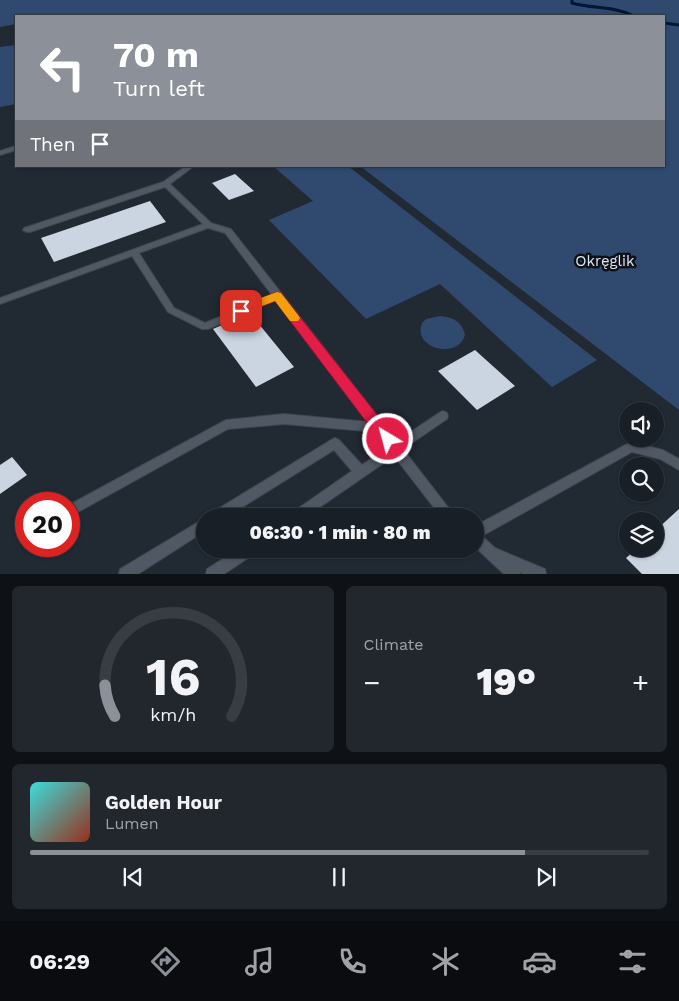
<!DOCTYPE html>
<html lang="en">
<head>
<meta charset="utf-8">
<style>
  body { margin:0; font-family:"Work Sans",sans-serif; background:#22272e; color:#f1f3f6; height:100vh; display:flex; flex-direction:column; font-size:19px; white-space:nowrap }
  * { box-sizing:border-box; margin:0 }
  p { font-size:16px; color:#9fa2a7 }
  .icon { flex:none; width:28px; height:28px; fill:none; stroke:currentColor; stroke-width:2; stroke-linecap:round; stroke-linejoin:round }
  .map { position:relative; height:574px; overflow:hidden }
  .panel { display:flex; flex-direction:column; gap:12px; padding:12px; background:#0e1115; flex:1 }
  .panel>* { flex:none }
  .guide { position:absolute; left:15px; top:15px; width:650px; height:152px; border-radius:0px; box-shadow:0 1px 4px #0004,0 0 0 1px #373d43; background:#8c9099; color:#fff; overflow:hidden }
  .fabs { position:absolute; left:619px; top:402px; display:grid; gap:10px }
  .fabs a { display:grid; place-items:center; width:45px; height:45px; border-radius:50%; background:#191f26; box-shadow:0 1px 4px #0004,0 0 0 1px #373d43; font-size:25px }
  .speed { position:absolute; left:15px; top:492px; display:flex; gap:10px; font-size:25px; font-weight:700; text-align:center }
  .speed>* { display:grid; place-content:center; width:65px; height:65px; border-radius:50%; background:#191f26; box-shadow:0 1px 4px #0004,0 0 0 1px #373d43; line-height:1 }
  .speed .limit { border:8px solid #d22; background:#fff; color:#111 }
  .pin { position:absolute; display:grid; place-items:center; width:42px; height:42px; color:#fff; margin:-21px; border-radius:10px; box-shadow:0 2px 8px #0006 }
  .me { position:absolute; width:55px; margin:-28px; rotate:323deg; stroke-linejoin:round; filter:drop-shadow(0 0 4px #0008) }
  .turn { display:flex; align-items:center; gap:18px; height:105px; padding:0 15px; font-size:22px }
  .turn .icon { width:65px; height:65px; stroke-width:2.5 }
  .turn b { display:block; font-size:35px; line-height:42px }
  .then { display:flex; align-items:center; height:48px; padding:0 15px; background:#0003; gap:10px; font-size:19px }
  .big { font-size:38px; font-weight:800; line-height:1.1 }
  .panel .widget { flex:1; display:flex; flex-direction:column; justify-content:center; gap:8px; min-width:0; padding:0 18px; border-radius:8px; background:#22272e }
  .panel .dial { align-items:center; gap:0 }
  .dial svg { height:130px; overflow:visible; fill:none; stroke:#373d43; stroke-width:7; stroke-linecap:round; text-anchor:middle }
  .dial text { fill:#f1f3f6; stroke:none }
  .song { display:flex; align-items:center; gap:15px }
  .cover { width:60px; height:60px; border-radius:8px; background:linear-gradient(135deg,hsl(180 70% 55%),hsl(10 70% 35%)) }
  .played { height:5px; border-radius:2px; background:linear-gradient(90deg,#8c9099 80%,#373d43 80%) }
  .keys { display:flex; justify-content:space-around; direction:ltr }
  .heat { display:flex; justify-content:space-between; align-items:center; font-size:28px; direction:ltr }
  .panel .tiles { flex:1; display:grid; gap:12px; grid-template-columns:1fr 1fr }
  .widget:last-child { grid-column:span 2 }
  .trip { position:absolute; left:196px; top:508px; width:288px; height:50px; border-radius:25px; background:#191f26; box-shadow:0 1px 4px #0004,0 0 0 1px #373d43; font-weight:800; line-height:50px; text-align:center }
  .dock { display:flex; height:80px; justify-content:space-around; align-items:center; background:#0a0c0f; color:#9fa2a7 }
  .dock .icon { width:35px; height:35px }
  .dock .active { color:#8c9099 }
  .dock b { font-size:22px; color:#f1f3f6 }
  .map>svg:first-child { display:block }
  .green { fill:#2f4a6e }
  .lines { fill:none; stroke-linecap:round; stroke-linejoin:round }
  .stream { stroke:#011735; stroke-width:3 }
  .building { fill:#cbd5e2 }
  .lane-casing { stroke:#3f454d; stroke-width:2 }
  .lane { fill:#505864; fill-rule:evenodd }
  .route { fill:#e11d48; stroke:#92132f }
  .slow { fill:#f59e0b }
  .labels { text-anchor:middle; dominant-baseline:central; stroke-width:5; stroke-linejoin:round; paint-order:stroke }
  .park-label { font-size:15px; fill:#dae5f3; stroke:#0e1116 }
</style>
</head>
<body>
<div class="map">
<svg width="679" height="574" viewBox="0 0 679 574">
  <rect width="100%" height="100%" fill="#212933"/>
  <g class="green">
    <polygon points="0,0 679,0 679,410 360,166 664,166 664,16 16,16 16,24 0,27"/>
    <polygon points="16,45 16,104 0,107 0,47"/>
    <polygon points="273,166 348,166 597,360 552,387 440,284 366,319 269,220 313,201"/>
    <path d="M440,316C452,317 462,321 465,335C458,360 412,349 422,323L426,319Z"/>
  </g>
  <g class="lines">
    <g class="stream">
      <path d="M572,0V3C593,9 615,6 634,16"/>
      <polyline points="664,23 679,25"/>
    </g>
  </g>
  <g class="building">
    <polygon points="235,174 254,191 229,200 212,183"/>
    <polygon points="150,201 166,222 54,262 41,238"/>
    <polygon points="250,313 294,367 256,387 213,329"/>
    <polygon points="475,350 515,386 477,410 438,371"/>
    <polygon points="12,457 27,475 0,494 0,465"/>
    <polygon points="679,509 679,574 642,574 626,558 636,549 655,549 655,531"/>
  </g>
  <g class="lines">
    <defs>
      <g id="lane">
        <polygon points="16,146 16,150 0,155 0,151"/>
        <path d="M186,166H194L170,184L211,223L231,229L397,441L439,413L443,411L447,413L448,416L447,419L403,449L447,506L454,512L456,516H441L439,514L394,456L307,516H291L293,512L352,471L334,450L228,516H211L213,512L331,440L335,438L339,440L362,465L388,447L377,432L284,424L228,429L69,517V505L226,420L284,414L369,422L276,300L208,329H202L168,312L132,256L0,304V298L203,224L165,187L30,232H27L23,230L24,228L163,182ZM208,228L225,233L272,295L205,323L174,308L139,253Z"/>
        <polygon points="631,442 663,450 679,459 679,470 660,459 632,452 482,536 495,548 545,569 546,574 523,574 520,572 520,574 504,574 475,547 475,526"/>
        <polygon points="205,518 205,531 138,574 119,574 120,569"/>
        <polygon points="238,549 255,549 254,554 224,574 206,574 207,569"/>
      </g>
    </defs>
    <use href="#lane" class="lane-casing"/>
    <use href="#lane" class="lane"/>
  </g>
  <polygon class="route" points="277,292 281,293 393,435 395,439 393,444 388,445 383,444 275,301 241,315 235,311 237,308"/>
  <polygon class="slow" points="277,292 281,293 298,315 300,318 298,321 290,321 275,301 262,306 258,305 256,302 258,299"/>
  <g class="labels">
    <g class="park-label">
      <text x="605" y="261">Okręglik</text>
    </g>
  </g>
</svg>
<div class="fabs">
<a><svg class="icon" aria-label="sound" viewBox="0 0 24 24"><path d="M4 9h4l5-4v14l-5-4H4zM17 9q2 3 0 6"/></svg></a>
<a><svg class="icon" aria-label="search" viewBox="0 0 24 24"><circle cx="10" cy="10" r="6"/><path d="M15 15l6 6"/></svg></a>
<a><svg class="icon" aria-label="layers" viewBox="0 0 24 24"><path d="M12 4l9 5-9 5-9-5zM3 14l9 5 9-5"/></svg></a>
</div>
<div class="speed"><div class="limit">20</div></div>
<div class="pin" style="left:241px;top:311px;background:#d93025"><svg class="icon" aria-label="arrive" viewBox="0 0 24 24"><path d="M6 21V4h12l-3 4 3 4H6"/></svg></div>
<svg class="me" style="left:388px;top:439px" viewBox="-20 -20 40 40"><circle r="17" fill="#e11d48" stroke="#fff" stroke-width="3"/><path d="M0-11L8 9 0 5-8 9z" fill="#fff"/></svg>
<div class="trip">06:30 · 1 min · 80 m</div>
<div class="guide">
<div class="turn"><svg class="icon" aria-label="left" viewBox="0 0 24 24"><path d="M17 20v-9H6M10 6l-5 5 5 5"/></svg><div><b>70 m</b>Turn left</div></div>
<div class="then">Then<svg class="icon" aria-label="arrive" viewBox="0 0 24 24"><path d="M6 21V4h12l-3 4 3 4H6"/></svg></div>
</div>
</div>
<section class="panel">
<div class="tiles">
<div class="widget dial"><svg viewBox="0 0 100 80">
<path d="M14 69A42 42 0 1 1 86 69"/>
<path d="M14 69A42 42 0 0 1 8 50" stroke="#8c9099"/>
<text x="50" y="56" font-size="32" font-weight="700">16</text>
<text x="50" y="72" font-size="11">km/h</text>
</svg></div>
<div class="widget"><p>Climate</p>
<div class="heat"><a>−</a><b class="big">19°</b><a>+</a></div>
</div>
<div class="widget">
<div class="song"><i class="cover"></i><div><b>Golden Hour</b><p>Lumen</p></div></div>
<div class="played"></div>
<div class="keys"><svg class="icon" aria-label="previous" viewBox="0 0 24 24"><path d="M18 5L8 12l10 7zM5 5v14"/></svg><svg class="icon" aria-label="pause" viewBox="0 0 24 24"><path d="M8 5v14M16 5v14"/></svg><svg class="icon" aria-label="next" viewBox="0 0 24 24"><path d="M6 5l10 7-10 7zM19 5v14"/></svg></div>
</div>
</div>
</section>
<nav class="dock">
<b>06:29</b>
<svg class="icon active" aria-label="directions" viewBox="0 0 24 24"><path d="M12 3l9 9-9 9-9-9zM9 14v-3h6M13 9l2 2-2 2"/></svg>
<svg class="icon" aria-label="music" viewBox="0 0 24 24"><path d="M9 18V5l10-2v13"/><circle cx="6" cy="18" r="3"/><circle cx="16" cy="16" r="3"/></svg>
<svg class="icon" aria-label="phone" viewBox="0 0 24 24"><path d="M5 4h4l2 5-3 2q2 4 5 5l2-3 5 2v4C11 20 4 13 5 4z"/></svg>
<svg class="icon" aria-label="climate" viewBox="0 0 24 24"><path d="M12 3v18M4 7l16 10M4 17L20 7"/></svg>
<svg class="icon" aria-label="car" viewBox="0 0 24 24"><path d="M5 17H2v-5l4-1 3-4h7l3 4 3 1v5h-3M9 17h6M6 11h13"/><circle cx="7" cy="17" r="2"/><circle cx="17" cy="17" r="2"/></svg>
<svg class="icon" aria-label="filters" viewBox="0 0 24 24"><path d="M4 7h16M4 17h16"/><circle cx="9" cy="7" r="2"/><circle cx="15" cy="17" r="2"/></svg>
</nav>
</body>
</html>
